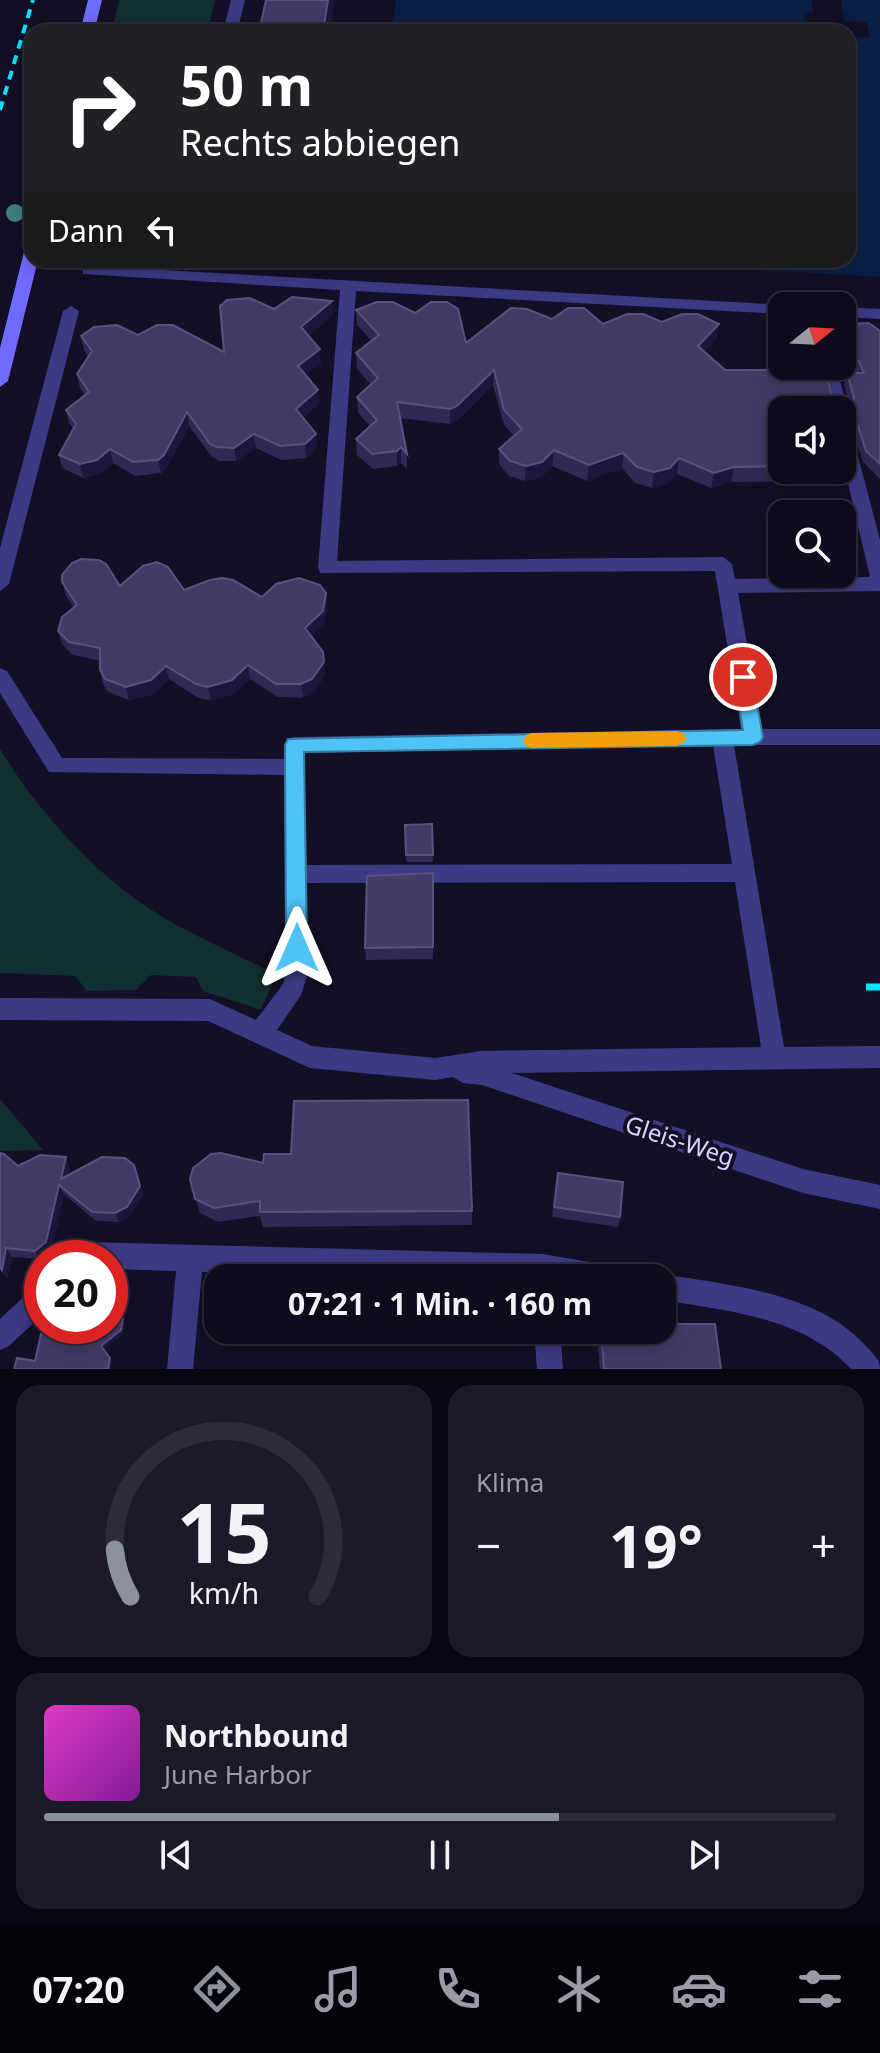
<!DOCTYPE html>
<html lang="de">
<head>
<meta charset="utf-8">
<style>
  body { margin:0; font-family:"Noto Sans",sans-serif; background:#1c1929; color:#f1f3f6; height:100vh; display:flex; flex-direction:column; font-size:30px; white-space:nowrap }
  * { box-sizing:border-box; margin:0 }
  p { font-size:26px; color:#9b9ba3 }
  .icon { flex:none; width:44px; height:44px; fill:none; stroke:currentColor; stroke-width:2; stroke-linecap:round; stroke-linejoin:round }
  .map { position:relative; height:1369px; overflow:hidden }
  .sheet { display:flex; flex-direction:column; gap:16px; padding:16px; background:#08060f; flex:1 }
  .sheet>* { flex:none }
  .banner { position:absolute; left:24px; top:24px; width:832px; height:244px; border-radius:24px; box-shadow:0 4px 20px #0003,0 0 0 2px #2e2b3b; background:#202124; color:#fff; overflow:hidden }
  .needle { width:52px; rotate:72deg }
  .fabs { position:absolute; left:768px; top:292px; display:grid; gap:16px }
  .fabs a { display:grid; place-items:center; width:88px; height:88px; border-radius:16px; background:#0e0b1c; box-shadow:0 4px 20px #0003,0 0 0 2px #2e2b3b; font-size:40px }
  .speed { position:absolute; left:24px; top:1240px; display:flex; gap:16px; font-size:40px; font-weight:700; text-align:center }
  .speed>* { display:grid; place-content:center; width:104px; height:104px; border-radius:50%; background:#0e0b1c; box-shadow:0 4px 20px #0003,0 0 0 2px #2e2b3b; line-height:1 }
  .speed .limit { border:12px solid #d22; background:#fff; color:#111 }
  .pin { position:absolute; display:grid; place-items:center; width:68px; height:68px; color:#fff; margin:-34px; border:4px solid #fff; border-radius:50%; box-shadow:0 2px 8px #0007 }
  .me { position:absolute; width:88px; margin:-44px; rotate:0deg; stroke-linejoin:round; filter:drop-shadow(0 0 6px #0008) }
  .turn { display:flex; align-items:center; gap:28px; height:168px; padding:0 24px; font-size:36px }
  .turn .icon { width:104px; height:104px; stroke-width:2.5 }
  .turn b { display:block; font-size:56px; line-height:68px }
  .then { display:flex; align-items:center; height:76px; padding:0 24px; background:#0003; gap:16px; font-size:30px }
  .big { font-size:60px; font-weight:700; line-height:1.1 }
  .sheet .tile { flex:1; display:flex; flex-direction:column; justify-content:center; gap:12px; min-width:0; padding:0 28px; border-radius:24px; background:#1c1929 }
  .sheet .dial { align-items:center; gap:0 }
  .dial svg { height:208px; overflow:visible; fill:none; stroke:#2e2b3b; stroke-width:7; stroke-linecap:round; text-anchor:middle }
  .dial text { fill:#f1f3f6; stroke:none }
  .song { display:flex; align-items:center; gap:24px }
  .cover { width:96px; height:96px; border-radius:12px; background:linear-gradient(135deg,hsl(310 70% 55%),hsl(290 70% 35%)) }
  .played { height:8px; border-radius:4px; background:linear-gradient(90deg,#8c9099 65%,#2e2b3b 65%) }
  .keys { display:flex; justify-content:space-around; direction:ltr }
  .heat { display:flex; justify-content:space-between; align-items:center; font-size:44px; direction:ltr }
  .sheet .tiles { flex:1; display:grid; gap:16px; grid-template-columns:1fr 1fr }
  .tile:last-child { grid-column:span 2 }
  .trip { position:absolute; left:204px; top:1264px; width:472px; height:80px; border-radius:24px; background:#0e0b1c; box-shadow:0 4px 20px #0003,0 0 0 2px #2e2b3b; font-weight:700; line-height:80px; text-align:center }
  .dock { display:flex; height:128px; justify-content:space-around; align-items:center; background:#06040b; color:#9b9ba3 }
  .dock .icon { width:56px; height:56px }
  .dock .current { color:#8c9099 }
  .dock b { font-size:36px; color:#f1f3f6 }
  .map>svg:first-child { display:block }
  .green { fill:#12302f }
  .water { fill:#0a1f44 }
  .pier { fill:#130f26 }
  .lines { fill:none; stroke-linecap:round; stroke-linejoin:round }
  .lane { fill:#3d3a85; fill-rule:evenodd }
  .secondary { fill:#6f6bff; fill-rule:evenodd }
  .rail-far1 { stroke:#00e5ff; stroke-width:4; stroke-dasharray:9 7; stroke-linecap:butt }
  .rail { stroke:#00e5ff; stroke-width:7; stroke-dasharray:14 12; stroke-linecap:butt }
  .tree { fill:#3d827b }
  .wall { fill:#312854 }
  .shaded-wall { fill:#1d163a }
  .building { fill:#433a66; stroke:#5a527e; stroke-width:2 }
  .route { fill:#4fc3f7; stroke:#337fa1; stroke-width:2 }
  .slow { fill:#f59e0b }
  .labels { text-anchor:middle; dominant-baseline:central; stroke-width:8; stroke-linejoin:round; paint-order:stroke }
  .near-street-label { font-size:24px; fill:#d9d4ff; stroke:#130f26 }
</style>
</head>
<body>
<div class="map">
<svg width="880" height="1369" viewBox="0 0 880 1369">
  <rect width="100%" height="100%" fill="#130f26"/>
  <g class="green">
    <polygon points="119,0 215,0 207,32 112,32"/>
    <path d="M0,749C39,813 96,876 161,916C198,938 238,955 276,974L261,1010L203,991L196,977L151,975L136,990L87,991L75,976L0,973Z"/>
    <polygon points="0,1099 43,1150 0,1151"/>
  </g>
  <polygon class="water" points="396,0 880,0 880,277 592,260 848,260 848,32 392,32"/>
  <polygon class="pier" points="812,0 841,0 844,21 867,22 870,37 848,36 848,32 806,32 804,13 813,13"/>
  <g class="lines">
    <g class="lane">
      <polygon points="231,0 245,0 237,32 223,32"/>
      <path d="M89,266L788,305L782,306V314L356,291L337,561L723,557L732,564L735,579L870,577L842,458V416L848,418L880,540V591L738,593L762,729H880V745H734L784,1047L880,1046V1068L512,1073L803,1169L880,1185V1209L803,1193L482,1085L463,1083L453,1077L435,1080L310,1068L208,1021L0,1020V998L210,999L256,1020L283,984L286,973L284,775L49,772L0,693V668L7,671L62,758L284,759L287,739L294,737L741,729L715,571L320,573L318,568L340,290L83,274V268ZM713,745L732,864L306,865L304,753ZM735,882L761,1047L481,1051L435,1058L312,1046L277,1030L301,995L308,973L307,883Z"/>
      <polygon points="71,306 79,311 9,584 0,591 0,548 63,311"/>
      <polygon points="842,307 880,309 880,319 842,317"/>
      <polygon points="820,366 836,366 848,410 845,414 842,415 842,410 830,410"/>
      <polygon points="87,1242 543,1254 606,1265 615,1269 619,1278 202,1272 193,1369 167,1369 176,1271 110,1269 110,1258 70,1258 74,1249"/>
      <path d="M662,1274C728,1285 816,1292 864,1344C871,1352 880,1358 880,1369H851C803,1317 728,1311 662,1300V1278H653Z"/>
      <polygon points="42,1284 42,1315 9,1346 0,1350 0,1319 33,1288"/>
      <polygon points="534,1330 560,1330 563,1369 537,1369"/>
    </g>
    <g class="secondary">
      <polygon points="88,0 102,0 94,32 80,32"/>
      <polygon points="32,247 32,260 38,260 8,381 0,387 0,348 24,252"/>
    </g>
    <polyline class="rail-far1" points="0,110 33,0"/>
    <polyline class="rail" points="866,987 880,987"/>
  </g>
  <circle class="tree" cx="15" cy="213" r="9"/>
  <g class="wall">
    <polygon points="377,302 393,302 415,313 431,302 447,302 458,309 466,343 511,308 527,309 552,319 568,308 584,308 603,324 627,314 643,314 662,322 682,314 698,314 719,324 716,339 704,352 725,370 825,370 832,397 843,398 842,428 842,410 782,410 782,470 835,470 833,481 731,482 711,488 677,474 667,484 652,488 635,483 622,468 587,481 552,466 541,477 525,481 509,476 499,464 499,449 514,436 504,425 493,385 457,421 450,424 400,418 407,454 407,469 401,463 397,466 373,469 357,455 356,439 370,426 358,413 357,397 371,385 357,369 356,353 372,341 357,325 356,310"/>
    <polygon points="274,309 333,315 308,336 321,363 305,375 318,390 319,404 303,417 317,447 306,458 281,460 256,448 236,461 219,461 212,457 189,426 166,469 161,473 135,476 113,463 101,473 84,478 62,468 59,455 73,429 69,423 66,410 85,395 80,388 77,374 88,356 84,350 81,336 138,335 224,352"/>
    <polygon points="842,324 880,331 880,479 863,462 848,415 850,407 844,385 847,373 856,373 842,343"/>
    <polygon points="62,582 262,597 326,593 327,606 324,624 311,636 325,675 314,692 303,698 278,697 250,679 234,694 210,700 198,698 169,679 154,694 129,700 108,692 103,684 100,670 100,661 73,655 62,644 58,631 73,607 66,596"/>
    <polygon points="432,824 433,862 406,862 405,825"/>
    <polygon points="433,873 433,959 366,960 365,948"/>
    <polygon points="18,1166 70,1166 68,1175 138,1174 143,1195 130,1216 119,1222 96,1221 64,1194 51,1251 40,1259 12,1257 7,1279 0,1268"/>
    <polygon points="558,1173 620,1217 618,1227 552,1217"/>
    <polygon points="190,1179 472,1211 472,1225 263,1227 260,1216 218,1222 200,1213"/>
    <polygon points="599,1330 662,1330 721,1369 600,1369 597,1338"/>
  </g>
  <g class="shaded-wall">
    <polygon points="328,0 335,0 330,32 323,32"/>
    <polygon points="332,301 333,315 302,341 301,327"/>
    <polygon points="719,324 716,339 696,362 698,346"/>
    <polygon points="320,349 321,363 299,380 298,366"/>
    <polygon points="494,370 493,385 457,421 450,424 450,409"/>
    <polygon points="318,390 319,404 297,422 296,409"/>
    <polygon points="187,412 189,426 166,469 161,473 158,460"/>
    <polygon points="254,434 256,448 236,461 234,448"/>
    <polygon points="316,434 317,447 306,458 305,444"/>
    <polygon points="401,447 401,463 397,466 397,451"/>
    <polygon points="110,449 113,463 101,473 84,478 80,464"/>
    <polygon points="554,450 552,466 541,477 525,481 526,466"/>
    <polygon points="623,453 622,468 587,481 589,465"/>
    <polygon points="679,458 677,474 667,484 652,488 654,472"/>
    <polygon points="734,467 731,482 711,488 714,473"/>
    <polygon points="326,593 327,606 324,624 306,641 305,628"/>
    <polygon points="324,662 325,675 314,692 303,698 301,684"/>
    <polygon points="248,665 250,679 234,694 210,700 208,687"/>
    <polygon points="166,666 169,679 154,694 129,700 126,687"/>
    <polygon points="66,1157 70,1166 65,1188 61,1179"/>
    <polygon points="134,1165 143,1195 130,1216 119,1222 115,1213"/>
    <polygon points="59,1185 64,1194 51,1251 40,1259 35,1251"/>
    <polygon points="6,1248 12,1257 7,1279 2,1270"/>
    <polygon points="124,1267 126,1272 118,1315 115,1311"/>
    <polygon points="123,1319 125,1324 123,1334 103,1351 101,1346"/>
    <polygon points="110,1358 112,1362 111,1369 108,1369"/>
  </g>
  <g class="building">
    <polygon points="266,0 328,0 323,32 259,32"/>
    <polygon points="292,297 332,301 301,327 320,349 298,366 318,390 296,409 316,434 305,444 280,446 254,434 234,448 217,447 210,444 187,412 164,455 158,460 133,462 110,449 97,460 80,464 59,455 76,424 66,410 89,392 77,374 92,351 81,336 94,327 117,325 138,335 157,325 173,325 224,352 220,306 227,300 250,298 274,309"/>
    <polygon points="377,302 393,302 415,313 431,302 447,302 458,309 466,343 511,308 527,309 552,319 568,308 584,308 603,324 627,314 643,314 662,322 682,314 698,314 719,324 698,346 725,370 825,370 832,397 843,398 843,424 842,410 828,410 821,403 823,410 782,410 782,466 734,467 714,473 679,458 670,468 654,472 637,467 623,453 589,465 554,450 542,462 526,466 510,461 499,449 522,429 504,410 494,370 457,406 450,409 397,402 407,454 401,447 397,451 372,454 356,439 377,420 357,397 378,378 356,353 379,335 356,310"/>
    <polygon points="869,323 880,331 880,464 866,451 851,404 854,398 847,373 864,373 842,326 842,324"/>
    <polygon points="81,559 99,560 106,564 120,586 143,566 157,562 168,567 184,590 210,580 222,578 233,580 262,597 276,584 299,578 320,585 326,593 323,611 305,628 323,652 324,662 312,679 301,684 276,684 248,665 232,680 208,687 196,684 166,666 151,680 126,687 105,679 100,670 100,648 69,642 58,631 62,617 77,605 62,582 62,575 72,563"/>
    <polygon points="432,824 433,855 406,855 405,825"/>
    <polygon points="433,873 433,947 365,948 367,876"/>
    <polygon points="468,1100 472,1211 260,1212 260,1201 214,1208 195,1199 190,1179 193,1168 211,1154 221,1153 263,1163 264,1154 291,1154 294,1101"/>
    <polygon points="0,1153 4,1154 18,1166 40,1155 66,1157 61,1179 102,1157 125,1158 134,1165 140,1186 127,1207 115,1213 92,1212 59,1185 46,1242 35,1251 6,1248 2,1270 0,1267"/>
    <polygon points="558,1173 623,1182 620,1217 554,1207"/>
    <polygon points="124,1267 115,1311 123,1319 121,1330 101,1346 110,1358 108,1369 14,1369 17,1358 35,1361 41,1334 48,1328 63,1329 64,1326 110,1326 110,1278"/>
    <polygon points="662,1324 715,1324 721,1369 604,1369 601,1330 662,1330"/>
  </g>
  <polygon class="route" points="743,670 752,677 763,737 760,742 753,745 304,752 307,948 304,954 297,957 289,954 286,948 285,745 288,739 743,730 734,677"/>
  <polygon class="slow" points="677,731 684,733 686,738 684,743 677,746 532,748 526,746 523,741 526,735 532,733"/>
  <g class="labels">
    <g class="near-street-label">
      <text transform="translate(680 1140) rotate(18)">Gleis-Weg</text>
    </g>
  </g>
</svg>
<div class="fabs">
<a><svg class="needle" viewBox="-14 -14 28 28"><path d="M0-13l5 13h-10z" fill="#e53935"/><path d="M0 13l5-13h-10z" fill="#9b9ba3"/></svg></a>
<a><svg class="icon" aria-label="sound" viewBox="0 0 24 24"><path d="M4 9h4l5-4v14l-5-4H4zM17 9q2 3 0 6"/></svg></a>
<a><svg class="icon" aria-label="search" viewBox="0 0 24 24"><circle cx="10" cy="10" r="6"/><path d="M15 15l6 6"/></svg></a>
</div>
<div class="speed"><div class="limit">20</div></div>
<div class="pin" style="left:743px;top:677px;background:#d93025"><svg class="icon" aria-label="arrive" viewBox="0 0 24 24"><path d="M6 21V4h12l-3 4 3 4H6"/></svg></div>
<svg class="me" style="left:297px;top:948px" viewBox="-20 -20 40 40"><path d="M0-17L14 15 0 8-14 15z" fill="#4fc3f7" stroke="#fff" stroke-width="4"/></svg>
<div class="trip">07:21 · 1 Min. · 160 m</div>
<div class="banner">
<div class="turn"><svg class="icon" aria-label="right" viewBox="0 0 24 24"><path d="M7 20v-9h11M14 6l5 5-5 5"/></svg><div><b>50 m</b>Rechts abbiegen</div></div>
<div class="then">Dann<svg class="icon" aria-label="left" viewBox="0 0 24 24"><path d="M17 20v-9H6M10 6l-5 5 5 5"/></svg></div>
</div>
</div>
<section class="sheet">
<div class="tiles">
<div class="tile dial"><svg viewBox="0 0 100 80">
<path d="M14 69A42 42 0 1 1 86 69"/>
<path d="M14 69A42 42 0 0 1 8 51" stroke="#8c9099"/>
<text x="50" y="56" font-size="32" font-weight="700">15</text>
<text x="50" y="72" font-size="11">km/h</text>
</svg></div>
<div class="tile"><p>Klima</p>
<div class="heat"><a>−</a><b class="big">19°</b><a>+</a></div>
</div>
<div class="tile">
<div class="song"><i class="cover"></i><div><b>Northbound</b><p>June Harbor</p></div></div>
<div class="played"></div>
<div class="keys"><svg class="icon" aria-label="previous" viewBox="0 0 24 24"><path d="M18 5L8 12l10 7zM5 5v14"/></svg><svg class="icon" aria-label="pause" viewBox="0 0 24 24"><path d="M8 5v14M16 5v14"/></svg><svg class="icon" aria-label="next" viewBox="0 0 24 24"><path d="M6 5l10 7-10 7zM19 5v14"/></svg></div>
</div>
</div>
</section>
<nav class="dock">
<b>07:20</b>
<svg class="icon current" aria-label="directions" viewBox="0 0 24 24"><path d="M12 3l9 9-9 9-9-9zM9 14v-3h6M13 9l2 2-2 2"/></svg>
<svg class="icon" aria-label="music" viewBox="0 0 24 24"><path d="M9 18V5l10-2v13"/><circle cx="6" cy="18" r="3"/><circle cx="16" cy="16" r="3"/></svg>
<svg class="icon" aria-label="phone" viewBox="0 0 24 24"><path d="M5 4h4l2 5-3 2q2 4 5 5l2-3 5 2v4C11 20 4 13 5 4z"/></svg>
<svg class="icon" aria-label="climate" viewBox="0 0 24 24"><path d="M12 3v18M4 7l16 10M4 17L20 7"/></svg>
<svg class="icon" aria-label="car" viewBox="0 0 24 24"><path d="M5 17H2v-5l4-1 3-4h7l3 4 3 1v5h-3M9 17h6M6 11h13"/><circle cx="7" cy="17" r="2"/><circle cx="17" cy="17" r="2"/></svg>
<svg class="icon" aria-label="filters" viewBox="0 0 24 24"><path d="M4 7h16M4 17h16"/><circle cx="9" cy="7" r="2"/><circle cx="15" cy="17" r="2"/></svg>
</nav>
</body>
</html>
